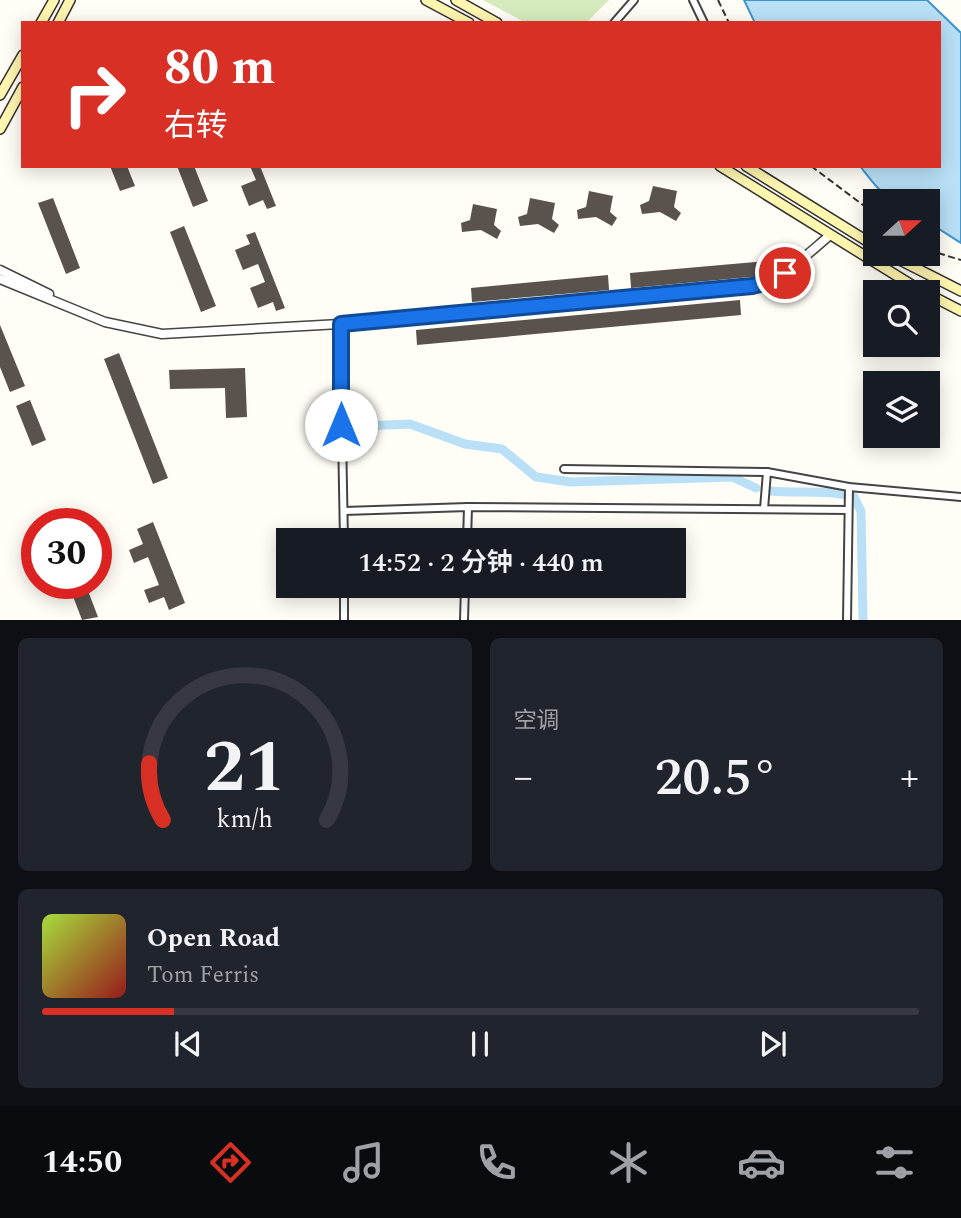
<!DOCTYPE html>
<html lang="zh">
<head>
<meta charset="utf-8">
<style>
  body { margin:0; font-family:Spectral,"Noto Sans SC",serif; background:#20242c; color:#f1f3f6; height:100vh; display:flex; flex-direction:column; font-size:26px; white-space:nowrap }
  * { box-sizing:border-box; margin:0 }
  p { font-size:23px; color:#9ea1a6 }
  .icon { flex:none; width:38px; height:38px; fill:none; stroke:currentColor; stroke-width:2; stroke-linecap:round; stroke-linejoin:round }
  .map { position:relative; height:620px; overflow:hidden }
  .sheet { display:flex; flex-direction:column; gap:18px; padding:18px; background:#0d0f14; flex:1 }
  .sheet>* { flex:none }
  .banner { position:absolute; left:21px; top:21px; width:920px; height:147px; border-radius:0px; box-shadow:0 4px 18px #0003; background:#d93025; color:#fff; overflow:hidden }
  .needle { width:46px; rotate:69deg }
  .tools { position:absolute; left:863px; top:189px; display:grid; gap:14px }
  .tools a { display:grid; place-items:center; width:77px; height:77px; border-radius:0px; background:#171b24; box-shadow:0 4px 18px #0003; font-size:35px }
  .speed { position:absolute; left:21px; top:508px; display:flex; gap:14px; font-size:35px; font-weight:700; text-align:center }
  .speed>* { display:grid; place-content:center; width:91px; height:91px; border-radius:50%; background:#171b24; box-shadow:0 4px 18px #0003; line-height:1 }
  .speed .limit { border:10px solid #d22; background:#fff; color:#111 }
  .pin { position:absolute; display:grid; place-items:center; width:60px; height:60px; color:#fff; margin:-30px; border:4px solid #fff; border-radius:50%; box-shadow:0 2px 7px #0007 }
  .me { position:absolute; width:77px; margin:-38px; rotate:0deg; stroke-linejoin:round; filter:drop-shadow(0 0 5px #0008) }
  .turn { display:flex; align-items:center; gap:24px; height:147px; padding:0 28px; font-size:32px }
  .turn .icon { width:91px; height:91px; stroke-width:2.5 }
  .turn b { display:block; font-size:49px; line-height:60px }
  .big { font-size:52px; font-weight:600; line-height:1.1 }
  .sheet .widget { flex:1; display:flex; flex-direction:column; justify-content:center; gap:10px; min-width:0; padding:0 24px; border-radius:10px; background:#20242c }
  .sheet .dial { align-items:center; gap:0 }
  .dial svg { height:182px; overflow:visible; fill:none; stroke:#363941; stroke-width:7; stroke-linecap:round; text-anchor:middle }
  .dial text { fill:#f1f3f6; stroke:none }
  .song { display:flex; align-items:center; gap:21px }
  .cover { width:84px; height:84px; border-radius:10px; background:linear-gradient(135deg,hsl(80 70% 55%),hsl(0 70% 35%)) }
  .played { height:7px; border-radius:4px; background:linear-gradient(90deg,#d93025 15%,#363941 15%) }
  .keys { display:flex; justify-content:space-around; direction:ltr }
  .heat { display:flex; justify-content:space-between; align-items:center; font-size:38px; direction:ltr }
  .sheet .tiles { flex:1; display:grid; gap:18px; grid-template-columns:1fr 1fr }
  .widget:last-child { grid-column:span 2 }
  .trip { position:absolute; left:276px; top:528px; width:410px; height:70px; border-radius:0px; background:#171b24; box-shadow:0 4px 18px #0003; font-weight:600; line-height:70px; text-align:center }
  .menu { display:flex; height:112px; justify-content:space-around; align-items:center; background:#090b0e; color:#9ea1a6 }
  .menu .icon { width:49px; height:49px }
  .menu .on { color:#d93025 }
  .menu b { font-size:32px; color:#f1f3f6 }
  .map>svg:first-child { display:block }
  .green { fill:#d5ebbd }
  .water { fill:#b9e0f7; stroke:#3f96cf; stroke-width:2 }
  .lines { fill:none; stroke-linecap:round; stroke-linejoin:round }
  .canal { stroke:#b9e0f7; stroke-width:9 }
  .building { fill:#5a524d }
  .minor-casing { stroke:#444; stroke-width:10 }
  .tertiary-casing { stroke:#444; stroke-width:11 }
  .secondary-casing { stroke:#333; stroke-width:12 }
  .path { stroke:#333; stroke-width:2; stroke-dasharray:7 3.5; stroke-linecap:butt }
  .minor { stroke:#fff; stroke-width:6 }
  .tertiary { stroke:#fff; stroke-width:8 }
  .secondary { stroke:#fff6b0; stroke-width:9 }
  .route-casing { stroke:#114b97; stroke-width:18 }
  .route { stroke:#1a73e8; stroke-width:12 }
</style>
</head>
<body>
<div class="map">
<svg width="961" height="620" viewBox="0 0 961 620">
  <rect width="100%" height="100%" fill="#fffdf5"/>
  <polygon class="green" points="483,0 609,0 586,23 526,23"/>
  <path class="water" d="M744,0H927L961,33V243L928,222V201C885,201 886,199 860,166H940V23H755Z"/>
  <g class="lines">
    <g class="canal">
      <polyline points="363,426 410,424 465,444 502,449 536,477 571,482 732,477 756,488"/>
      <path d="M771,491C798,494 828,489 854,497L861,511L863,620"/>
    </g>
  </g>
  <g class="building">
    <polygon points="110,166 127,166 135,186 120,191"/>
    <polygon points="177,166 194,166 208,201 193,207"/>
    <polygon points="250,166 260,166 276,206 267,209 263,200 249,206 241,186 256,180"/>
    <polygon points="653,186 677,191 674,207 681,213 676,221 660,212 642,214 640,205 649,201"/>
    <polygon points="589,191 613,196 610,212 617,218 612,226 596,217 578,219 577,210 586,207"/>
    <polygon points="53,198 80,268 66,274 38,203"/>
    <polygon points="530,198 555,203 552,219 559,225 554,233 538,224 520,226 518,217 527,214"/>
    <polygon points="473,204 497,209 494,225 501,231 497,239 481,230 462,232 461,223 470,220"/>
    <polygon points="184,226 216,306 201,312 170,232"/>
    <polygon points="255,232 285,308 276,311 273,302 258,308 250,288 265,282 258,264 243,270 235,250 250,244 246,235"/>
    <polygon points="766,261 768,273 761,276 631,288 630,273"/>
    <polygon points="608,275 609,290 472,302 471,288"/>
    <polygon points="740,300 741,315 417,345 416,330"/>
    <polygon points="0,325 25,386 10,392 0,367"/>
    <polygon points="119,353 168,478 153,484 104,359"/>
    <polygon points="245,368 247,417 226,418 225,388 170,389 169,370"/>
    <polygon points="30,400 46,440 32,446 16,406"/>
    <polygon points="153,522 185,603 169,610 164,597 149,603 144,590 159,585 148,557 134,563 129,550 143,544 137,529"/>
    <polygon points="68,583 85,583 98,617 82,620"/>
  </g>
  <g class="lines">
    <defs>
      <g id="minor">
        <polyline points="693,0 704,23"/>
        <polyline points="614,23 634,0"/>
        <polyline points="340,324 344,541"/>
        <polyline points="564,469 767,472 849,487 961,497"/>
        <polyline points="764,509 767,472"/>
        <polyline points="344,511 468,507 848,510"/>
        <polyline points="467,541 468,507"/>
        <polyline points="344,620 344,586"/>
        <polyline points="464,620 465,586"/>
        <polyline points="847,620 849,487"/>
      </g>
      <g id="tertiary">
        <polyline points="0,270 49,294"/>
        <path d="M0,279L105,322L162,334L340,324L752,286C784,278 804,257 829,236"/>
      </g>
      <g id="secondary">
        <polyline points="426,0 469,23"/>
        <polyline points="456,0 497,23"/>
        <polyline points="41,23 54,0"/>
        <polyline points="58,23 70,0"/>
        <polyline points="0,95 23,55"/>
        <polyline points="0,129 23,87"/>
        <polyline points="720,166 923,292"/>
        <polyline points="746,166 875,246"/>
        <polyline points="888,254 961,291"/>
        <polyline points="928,294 961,311"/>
      </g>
    </defs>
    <use href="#minor" class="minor-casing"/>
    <use href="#tertiary" class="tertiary-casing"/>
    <use href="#secondary" class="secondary-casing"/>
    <g class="path">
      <polyline points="718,0 729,23"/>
      <polyline points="811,166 875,214"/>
      <polyline points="928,250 961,260"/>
    </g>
    <use href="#minor" class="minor"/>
    <use href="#tertiary" class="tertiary"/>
    <use href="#secondary" class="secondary"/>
  </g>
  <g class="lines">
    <defs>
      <polyline id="route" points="341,425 341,324 752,286 772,281 785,273"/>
    </defs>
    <use href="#route" class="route-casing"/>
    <use href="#route" class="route"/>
  </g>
</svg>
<div class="tools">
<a><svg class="needle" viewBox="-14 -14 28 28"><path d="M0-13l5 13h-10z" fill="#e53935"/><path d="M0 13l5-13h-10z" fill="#9ea1a6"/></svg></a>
<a><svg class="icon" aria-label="search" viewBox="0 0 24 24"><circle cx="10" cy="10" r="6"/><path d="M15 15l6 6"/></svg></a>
<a><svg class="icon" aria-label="layers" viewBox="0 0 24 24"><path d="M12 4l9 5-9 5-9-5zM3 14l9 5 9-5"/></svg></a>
</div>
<div class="speed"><div class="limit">30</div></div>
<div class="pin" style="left:785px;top:273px;background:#d93025"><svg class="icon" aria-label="arrive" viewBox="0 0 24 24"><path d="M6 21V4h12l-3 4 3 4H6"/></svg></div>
<svg class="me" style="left:341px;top:425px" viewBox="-20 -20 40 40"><circle r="19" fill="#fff"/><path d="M0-13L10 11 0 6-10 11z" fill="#1a73e8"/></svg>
<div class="trip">14:52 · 2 分钟 · 440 m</div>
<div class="banner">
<div class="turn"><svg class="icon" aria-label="right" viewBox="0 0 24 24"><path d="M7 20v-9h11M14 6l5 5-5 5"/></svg><div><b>80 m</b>右转</div></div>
</div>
</div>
<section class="sheet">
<div class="tiles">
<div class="widget dial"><svg viewBox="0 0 100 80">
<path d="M14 69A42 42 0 1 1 86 69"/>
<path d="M14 69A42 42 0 0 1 8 44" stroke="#d93025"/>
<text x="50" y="56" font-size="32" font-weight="700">21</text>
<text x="50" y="72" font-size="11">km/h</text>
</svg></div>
<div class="widget"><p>空调</p>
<div class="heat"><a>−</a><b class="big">20.5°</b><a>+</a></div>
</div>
<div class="widget">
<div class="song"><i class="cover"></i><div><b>Open Road</b><p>Tom Ferris</p></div></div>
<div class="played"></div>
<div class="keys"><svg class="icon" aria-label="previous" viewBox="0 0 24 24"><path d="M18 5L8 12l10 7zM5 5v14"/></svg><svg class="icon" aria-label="pause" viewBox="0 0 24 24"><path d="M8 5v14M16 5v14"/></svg><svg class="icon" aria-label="next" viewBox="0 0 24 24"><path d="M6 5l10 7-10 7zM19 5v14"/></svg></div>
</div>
</div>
</section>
<nav class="menu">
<b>14:50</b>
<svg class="icon on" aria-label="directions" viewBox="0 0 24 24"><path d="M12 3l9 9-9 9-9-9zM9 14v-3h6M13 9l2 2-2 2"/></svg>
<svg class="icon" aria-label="music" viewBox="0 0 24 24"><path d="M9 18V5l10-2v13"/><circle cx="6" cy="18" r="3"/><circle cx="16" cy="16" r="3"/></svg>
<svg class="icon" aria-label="phone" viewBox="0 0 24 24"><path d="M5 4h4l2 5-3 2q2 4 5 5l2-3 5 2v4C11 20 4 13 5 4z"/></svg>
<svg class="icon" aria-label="climate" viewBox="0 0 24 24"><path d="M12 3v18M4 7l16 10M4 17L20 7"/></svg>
<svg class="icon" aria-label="car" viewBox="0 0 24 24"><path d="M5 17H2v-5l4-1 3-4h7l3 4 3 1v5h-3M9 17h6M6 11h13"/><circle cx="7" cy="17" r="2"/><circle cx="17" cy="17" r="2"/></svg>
<svg class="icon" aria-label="filters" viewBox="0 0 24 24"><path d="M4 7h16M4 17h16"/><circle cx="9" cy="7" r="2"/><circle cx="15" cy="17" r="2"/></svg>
</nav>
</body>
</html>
